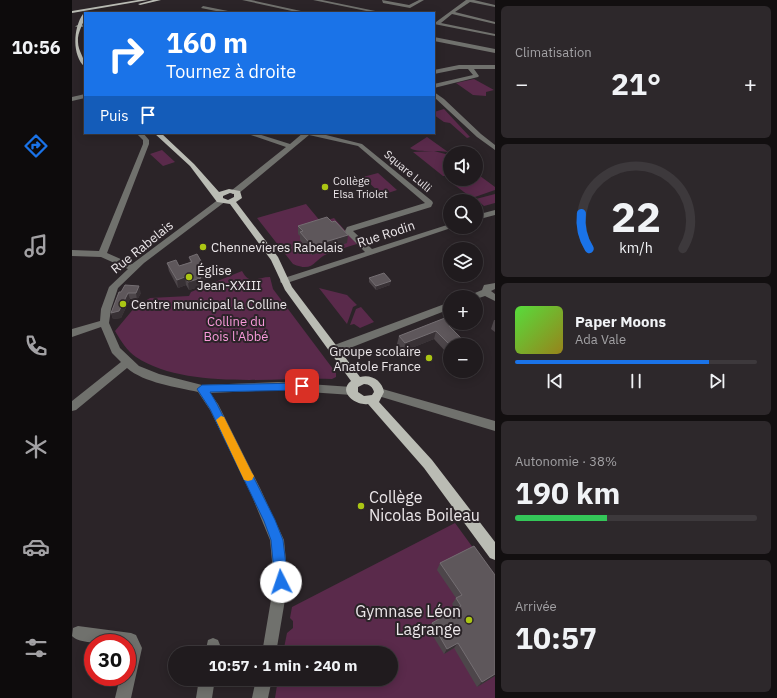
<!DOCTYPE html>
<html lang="fr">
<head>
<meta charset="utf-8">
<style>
  body { margin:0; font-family:"IBM Plex Sans",sans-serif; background:#2d282b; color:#f1f3f6; height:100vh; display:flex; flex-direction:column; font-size:15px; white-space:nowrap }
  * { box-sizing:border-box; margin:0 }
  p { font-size:13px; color:#a2a1a4 }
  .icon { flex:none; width:22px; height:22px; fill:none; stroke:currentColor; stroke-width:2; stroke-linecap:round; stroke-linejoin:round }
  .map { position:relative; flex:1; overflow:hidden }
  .details { display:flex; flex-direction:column; gap:6px; padding:6px; background:#120f10; width:282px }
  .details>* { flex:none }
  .guide { position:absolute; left:12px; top:12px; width:351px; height:122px; border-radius:0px; box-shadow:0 2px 10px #0003,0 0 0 1px #3d393c; background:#1a73e8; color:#fff; overflow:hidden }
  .buttons { position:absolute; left:371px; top:146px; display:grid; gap:8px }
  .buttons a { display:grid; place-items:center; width:40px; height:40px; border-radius:50%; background:#201b1e; box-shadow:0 2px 10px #0003,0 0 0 1px #3d393c; font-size:20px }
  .speed { position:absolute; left:12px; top:634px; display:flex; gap:8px; font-size:20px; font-weight:700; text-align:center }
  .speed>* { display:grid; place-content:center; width:52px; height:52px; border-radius:50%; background:#201b1e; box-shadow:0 2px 10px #0003,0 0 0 1px #3d393c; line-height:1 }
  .speed .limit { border:6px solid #d22; background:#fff; color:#111 }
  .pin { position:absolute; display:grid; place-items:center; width:34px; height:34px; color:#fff; margin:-17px; border-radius:8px; box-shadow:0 2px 6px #0006 }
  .me { position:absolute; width:44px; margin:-22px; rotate:356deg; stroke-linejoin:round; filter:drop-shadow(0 0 3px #0008) }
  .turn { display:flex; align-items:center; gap:14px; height:84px; padding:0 16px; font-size:18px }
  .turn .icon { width:52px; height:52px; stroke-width:2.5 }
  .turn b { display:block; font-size:28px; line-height:34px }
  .then { display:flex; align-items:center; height:38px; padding:0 16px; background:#0003; gap:8px; font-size:15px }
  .big { font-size:30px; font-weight:800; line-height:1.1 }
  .details .widget { flex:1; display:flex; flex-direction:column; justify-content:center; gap:6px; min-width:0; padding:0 14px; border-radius:6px; background:#2d282b }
  .details .dial { align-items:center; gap:0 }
  .dial svg { height:104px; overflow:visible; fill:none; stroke:#3d393c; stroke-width:7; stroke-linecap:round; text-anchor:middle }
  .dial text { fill:#f1f3f6; stroke:none }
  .song { display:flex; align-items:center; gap:12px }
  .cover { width:48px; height:48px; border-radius:6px; background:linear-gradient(135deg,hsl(110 70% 55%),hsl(50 70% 35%)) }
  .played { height:4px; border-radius:2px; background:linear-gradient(90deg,#1a73e8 80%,#3d393c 80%) }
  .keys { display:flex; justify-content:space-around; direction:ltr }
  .heat { display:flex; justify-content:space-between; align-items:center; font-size:22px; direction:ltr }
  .charge { height:6px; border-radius:3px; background:linear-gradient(90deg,#34c759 38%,#3d393c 0) }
  .trip { position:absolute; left:96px; top:646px; width:230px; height:40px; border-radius:20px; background:#201b1e; box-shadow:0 2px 10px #0003,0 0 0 1px #3d393c; font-weight:800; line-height:40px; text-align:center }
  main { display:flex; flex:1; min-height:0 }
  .menu { display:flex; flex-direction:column; width:72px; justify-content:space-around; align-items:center; background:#0d0b0c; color:#a2a1a4 }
  .menu .icon { width:28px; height:28px }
  .menu .current { color:#1a73e8 }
  .menu b { font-size:18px; color:#f1f3f6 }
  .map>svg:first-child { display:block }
  .green { fill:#5a2a4b }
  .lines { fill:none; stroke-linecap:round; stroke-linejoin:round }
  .minor { fill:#70716d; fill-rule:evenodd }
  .major { fill:#babcb4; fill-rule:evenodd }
  .wall { fill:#4d464a }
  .shaded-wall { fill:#383135 }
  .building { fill:#5e575b; stroke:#746e72 }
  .route { fill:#1a73e8; stroke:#114b97 }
  .slow { fill:#f59e0b }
  .poi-dot { fill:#abc614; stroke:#2b2428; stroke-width:1.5 }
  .labels { text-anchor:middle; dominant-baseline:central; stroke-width:4; stroke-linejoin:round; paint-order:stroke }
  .far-street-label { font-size:11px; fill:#ece7ea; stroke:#2b2428 }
  .far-poi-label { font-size:11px; fill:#ece7ea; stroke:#2b2428; text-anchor:start }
  .street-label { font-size:13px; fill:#ece7ea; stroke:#2b2428 }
  .poi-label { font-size:13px; fill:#ece7ea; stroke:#2b2428; text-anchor:start }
  .park-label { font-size:13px; fill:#f89ada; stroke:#2b2428 }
  .near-poi-label { font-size:16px; fill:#ece7ea; stroke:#2b2428; text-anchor:start }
</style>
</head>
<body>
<main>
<nav class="menu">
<b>10:56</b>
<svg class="icon current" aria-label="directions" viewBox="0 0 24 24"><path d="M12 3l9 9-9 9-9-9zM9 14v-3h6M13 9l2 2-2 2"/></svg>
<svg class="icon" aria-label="music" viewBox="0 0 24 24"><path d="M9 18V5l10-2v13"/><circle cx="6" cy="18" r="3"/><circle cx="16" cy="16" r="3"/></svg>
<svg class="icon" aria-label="phone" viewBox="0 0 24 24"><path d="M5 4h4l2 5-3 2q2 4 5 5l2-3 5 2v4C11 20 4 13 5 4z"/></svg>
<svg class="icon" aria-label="climate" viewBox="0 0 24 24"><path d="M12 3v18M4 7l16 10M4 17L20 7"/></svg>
<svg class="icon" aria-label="car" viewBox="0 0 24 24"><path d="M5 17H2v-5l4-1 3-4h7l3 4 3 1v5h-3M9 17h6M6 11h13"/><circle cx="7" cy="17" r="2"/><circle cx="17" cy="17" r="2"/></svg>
<svg class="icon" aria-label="filters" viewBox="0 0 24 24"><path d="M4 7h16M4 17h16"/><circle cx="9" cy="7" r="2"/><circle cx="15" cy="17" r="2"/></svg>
</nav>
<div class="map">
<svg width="423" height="698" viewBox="0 0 423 698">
  <rect width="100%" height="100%" fill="#2b2428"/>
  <g class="green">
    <polygon points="402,79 422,90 414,92 414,96 401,95 384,83"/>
    <polygon points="372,109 398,137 395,138 378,123 372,122 362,115 362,112"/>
    <path d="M355,137L376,152C366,150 344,153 338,148Z"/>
    <polygon points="90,150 103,162 91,166 78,154"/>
    <polygon points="362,151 377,155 373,176 371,176 341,152"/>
    <polygon points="306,173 325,190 310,195 291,177"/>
    <path d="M404,173L423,187V190L400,198L376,180C390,183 393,179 404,179Z"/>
    <polygon points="423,194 423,203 412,206 404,199"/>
    <path d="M234,204L249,222L262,218L285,244C275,247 265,250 255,254C241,260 242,273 221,264L185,218Z"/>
    <path d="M170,271C178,286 185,277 198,277L201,289L264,373V377L260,379C201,377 114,390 64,357C55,351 49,341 43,331L63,307L78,298L117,296L119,292Z"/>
    <polygon points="247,288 275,295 285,305 281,307 275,324"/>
    <polygon points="289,307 302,322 288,328 282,324 278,325 284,309"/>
    <polygon points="383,523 423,578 423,698 203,698 206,679 319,679 319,653 211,653 215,633 221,628 221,621 218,618 220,607"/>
  </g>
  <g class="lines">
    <g class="minor">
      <polygon points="170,0 179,0 238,13 229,13"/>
      <polygon points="241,0 250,0 313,13 304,13"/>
      <polygon points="310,0 337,5 347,0 352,0 338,8 311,3"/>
      <polygon points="394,0 402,0 423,5 423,7 398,2 383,12 423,22 423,24 380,14 369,23 423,34 423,36 362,24 362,22 364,22"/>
      <polygon points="131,6 161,12 163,13 154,13 129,8"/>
      <polygon points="5,25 13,25 13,27 3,27"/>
      <polygon points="362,37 423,49 423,53 362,41"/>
      <polygon points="387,65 423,65 423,69 402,69 407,76 406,77 362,88 362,84 401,75 396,69 387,69 362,74 362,70"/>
      <polygon points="362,92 372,99 409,134 423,145 423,150 405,137 362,97"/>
      <polygon points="13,94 13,98 0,101 0,97"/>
      <path d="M64,133H71L77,140V144L35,253L60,264L147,199H150L154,201L72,263L46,288L39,309L37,323L48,348L67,366L87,374L130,385L207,382L280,387L284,388L285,391L284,394L280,395L207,390L138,393L146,404L188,488L212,540L216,582L204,653H190L202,582L198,540L179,494L138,410L126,392C105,387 72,383 55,368L4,410L0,411V401L49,362L40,353L29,327L0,337V329L28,321L29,309L37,287L56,269L29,257L0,256V250L27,251L71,144V140Z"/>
      <polygon points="173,133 183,133 218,144 231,133 246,133 290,144 360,201 361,203 359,207 281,231 300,249 375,225 378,225 378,227 382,227 215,283 209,283 208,281 209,279 293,252 274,233 273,231 275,227 353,203 286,146 237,135 166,194 160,194 160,190 214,147"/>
      <polygon points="423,210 423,215 404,220 404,215"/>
      <polygon points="423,283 423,289 419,291 423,294 423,301 413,296 404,299 404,297 396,297 398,295 410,290 412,285"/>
      <polygon points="378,302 378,309 265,353 257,353 256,350 257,347"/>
      <polygon points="307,388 423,421 423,431 303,395 302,392 303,389"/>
      <path d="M6,626L59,633L64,635L70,648L59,698H43L48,677H55V643C43,643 7,645 0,636L1,628Z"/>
      <polygon points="141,638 146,640 148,645 147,653 133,653 136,640"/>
      <polygon points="127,679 143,679 140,698 124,698"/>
      <polygon points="184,679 200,679 196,698 180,698"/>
    </g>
    <g class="major">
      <polygon points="66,0 76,0 0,13 0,11"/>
      <polygon points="81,0 89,0 68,5 66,4"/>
      <path d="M11,14H13C13,23 5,31 6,42C6,51 13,58 13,67C0,56 1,28 11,14Z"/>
      <path d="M82,133H89L122,164L147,192L157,189L168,191L170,198L164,202L206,257L220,287L288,377C300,374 310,381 312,392L307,402L360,460L423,542V560L418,558L352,468L296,404C284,406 265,392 279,381L213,290L199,260L158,204L145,202L118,166ZM158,193L162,194V197L156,200L151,198V196ZM292,384C297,384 301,387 302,392L300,395L292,396L286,392V387Z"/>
    </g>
  </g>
  <g class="wall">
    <polygon points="226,226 275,243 240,255 228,240 228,236 226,234"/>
    <polygon points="117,257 134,270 136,279 130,281 130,286 117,290 114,285 106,288 97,271 95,263 107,266 118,262"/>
    <polygon points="297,278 318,285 304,290 297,282"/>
    <polygon points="47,292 69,293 65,300 58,299 49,318 41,319 39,313"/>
    <polygon points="378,316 382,331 389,338 387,345 378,345 374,352 362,339 332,351 325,344 327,336"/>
    <polygon points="422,320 423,320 423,332 419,329"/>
    <polygon points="368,563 423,575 423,676 405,687 382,648 372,654 356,628 360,623 384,610 380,604 384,598 365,570"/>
  </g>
  <g class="shaded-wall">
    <polygon points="276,235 275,243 240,255 240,246"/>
    <polygon points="134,270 136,279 130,281 130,286 117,290 116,282 126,273"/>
    <polygon points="113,277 114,285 106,288 105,280"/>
    <polygon points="319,281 318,285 304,290 304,286"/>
    <polygon points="67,286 69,293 65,300 64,293"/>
    <polygon points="56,293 58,299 49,318 41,319 39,313"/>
    <polygon points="409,313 406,321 404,322 404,315"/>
    <polygon points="384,323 402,323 374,334 377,326"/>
    <polygon points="364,331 362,339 332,351 333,343"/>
    <polygon points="389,338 387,345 378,345 378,350 374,352 377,344"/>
    <polygon points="386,643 382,648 372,654 375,649"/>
    <polygon points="423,674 423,676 405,687 410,682"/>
  </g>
  <g class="building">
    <polygon points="255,217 260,222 263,221 276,235 240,246 228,232 231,231 226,226"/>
    <polygon points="125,254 134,270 126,273 129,278 116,282 113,277 105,280 95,263 104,260 107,266 120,262 117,257"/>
    <polygon points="312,273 319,281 304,286 297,278"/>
    <polygon points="53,285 67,286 64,293 56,293 47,311 39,313 47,292 49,292"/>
    <polygon points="404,308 409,313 404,315"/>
    <polygon points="378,316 378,323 384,323 377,326 389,338 377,344 364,331 333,343 327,336"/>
    <polygon points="402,546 423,575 423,674 410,682 386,643 375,649 360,623 389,606 384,598 390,595 368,563"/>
  </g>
  <polygon class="route" points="230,383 235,386 230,390 138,392 145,404 203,520 211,540 216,582 214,587 209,589 205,587 203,582 199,540 192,521 138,409 125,389 130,385"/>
  <polygon class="slow" points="149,416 152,417 180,473 182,476 180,480 176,481 172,480 144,420"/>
  <g class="poi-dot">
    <circle cx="253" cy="187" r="4"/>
    <circle cx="131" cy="247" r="4"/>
    <circle cx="117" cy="277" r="4"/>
    <circle cx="51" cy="304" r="4"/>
    <circle cx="357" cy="358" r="4"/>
    <circle cx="289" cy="506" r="4"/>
    <circle cx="397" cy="620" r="4"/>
  </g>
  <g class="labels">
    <g class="far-street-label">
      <text transform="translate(336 171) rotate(40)">Square Lulli</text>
    </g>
    <g class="far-poi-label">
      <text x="261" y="181">Collège<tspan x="261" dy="13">Elsa Triolet</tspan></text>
    </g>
    <g class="street-label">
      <text transform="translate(314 234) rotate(-18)">Rue Rodin</text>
      <text transform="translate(70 247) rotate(-39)">Rue Rabelais</text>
    </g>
    <g class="poi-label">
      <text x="139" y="247">Chennevieres Rabelais</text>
      <text x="125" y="270">Église<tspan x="125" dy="15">Jean-XXIII</tspan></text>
      <text x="59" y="304">Centre municipal la Colline</text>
      <text x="349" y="351" text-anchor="end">Groupe scolaire<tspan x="349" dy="15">Anatole France</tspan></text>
    </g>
    <g class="park-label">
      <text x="164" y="321">Colline du<tspan x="164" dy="15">Bois l'Abbé</tspan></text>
    </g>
    <g class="near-poi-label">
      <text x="297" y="497">Collège<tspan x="297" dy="18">Nicolas Boileau</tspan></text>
      <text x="389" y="611" text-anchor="end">Gymnase Léon<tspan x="389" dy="18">Lagrange</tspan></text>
    </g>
  </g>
</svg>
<div class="buttons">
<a><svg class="icon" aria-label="sound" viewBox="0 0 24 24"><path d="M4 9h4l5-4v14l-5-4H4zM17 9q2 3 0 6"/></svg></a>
<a><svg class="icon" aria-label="search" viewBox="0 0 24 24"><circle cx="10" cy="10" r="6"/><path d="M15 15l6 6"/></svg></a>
<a><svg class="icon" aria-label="layers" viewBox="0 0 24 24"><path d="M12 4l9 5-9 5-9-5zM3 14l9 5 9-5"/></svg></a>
<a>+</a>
<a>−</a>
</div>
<div class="speed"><div class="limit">30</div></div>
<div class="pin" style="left:230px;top:386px;background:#d93025"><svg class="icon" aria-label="arrive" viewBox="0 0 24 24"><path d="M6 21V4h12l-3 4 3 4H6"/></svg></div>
<svg class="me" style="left:209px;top:582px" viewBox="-20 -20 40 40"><circle r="19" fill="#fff"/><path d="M0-13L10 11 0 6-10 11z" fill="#1a73e8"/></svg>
<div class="trip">10:57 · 1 min · 240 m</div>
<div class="guide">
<div class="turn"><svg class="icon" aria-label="right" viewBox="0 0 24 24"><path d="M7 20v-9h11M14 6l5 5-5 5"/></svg><div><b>160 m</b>Tournez à droite</div></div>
<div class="then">Puis<svg class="icon" aria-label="arrive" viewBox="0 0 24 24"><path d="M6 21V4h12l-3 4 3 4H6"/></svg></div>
</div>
</div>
<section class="details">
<div class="widget"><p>Climatisation</p>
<div class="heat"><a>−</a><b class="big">21°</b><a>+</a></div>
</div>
<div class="widget dial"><svg viewBox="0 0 100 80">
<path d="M14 69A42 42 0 1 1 86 69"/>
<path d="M14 69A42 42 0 0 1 8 42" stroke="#1a73e8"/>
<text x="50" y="56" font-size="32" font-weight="700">22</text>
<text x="50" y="72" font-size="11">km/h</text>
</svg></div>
<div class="widget">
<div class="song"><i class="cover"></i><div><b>Paper Moons</b><p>Ada Vale</p></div></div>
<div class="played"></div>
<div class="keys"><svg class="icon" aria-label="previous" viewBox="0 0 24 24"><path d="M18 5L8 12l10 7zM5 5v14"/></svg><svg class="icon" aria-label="pause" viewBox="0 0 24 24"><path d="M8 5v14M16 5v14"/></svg><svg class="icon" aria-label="next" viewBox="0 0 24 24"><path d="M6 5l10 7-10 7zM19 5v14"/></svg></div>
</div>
<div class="widget"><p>Autonomie · 38%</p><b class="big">190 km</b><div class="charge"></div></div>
<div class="widget"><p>Arrivée</p><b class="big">10:57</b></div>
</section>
</main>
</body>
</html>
